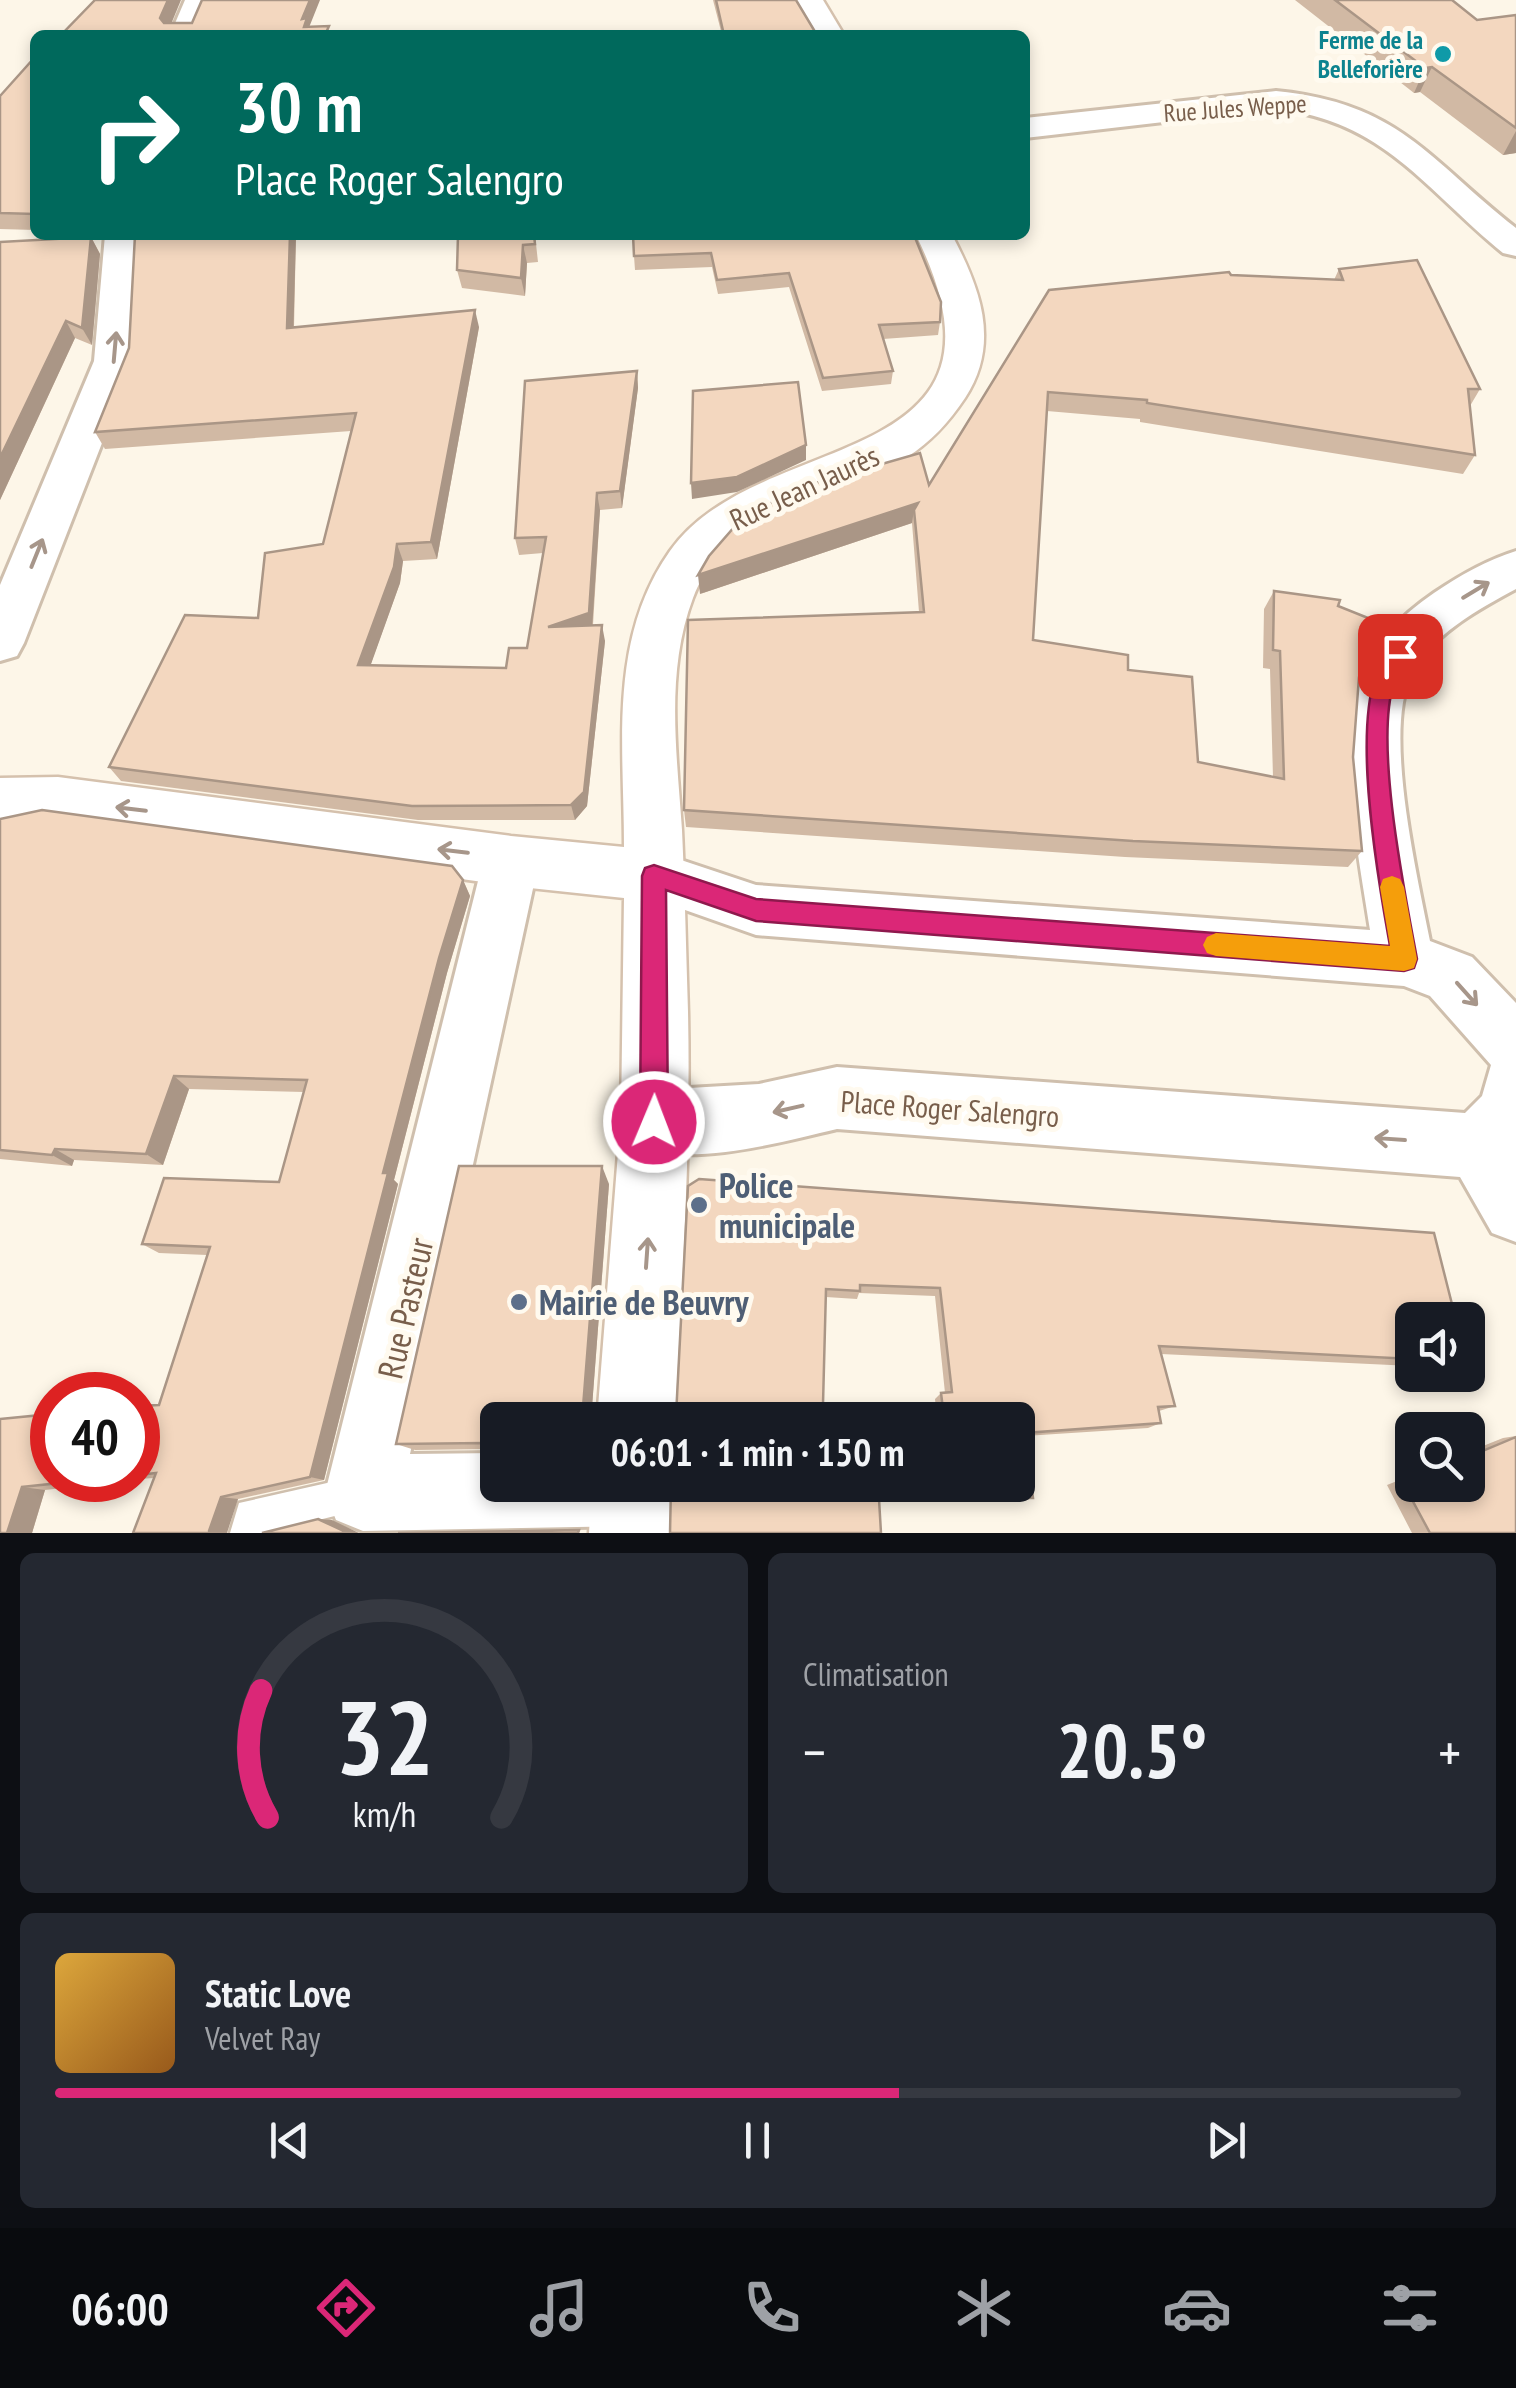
<!DOCTYPE html>
<html lang="fr">
<head>
<meta charset="utf-8">
<style>
  body { margin:0; font-family:"PT Sans Narrow",sans-serif; background:#242831; color:#f1f3f6; height:100vh; display:flex; flex-direction:column; font-size:38px; white-space:nowrap }
  * { box-sizing:border-box; margin:0 }
  p { font-size:32px; color:#9ea1a6 }
  .icon { flex:none; width:55px; height:55px; fill:none; stroke:currentColor; stroke-width:2; stroke-linecap:round; stroke-linejoin:round }
  .map { position:relative; height:1533px; overflow:hidden }
  .sheet { display:flex; flex-direction:column; gap:20px; padding:20px; background:#0d0f14; flex:1 }
  .sheet>* { flex:none }
  .hud { position:absolute; left:30px; top:30px; width:1000px; height:210px; border-radius:15px; box-shadow:0 5px 15px #0003; background:#00695c; color:#fff; overflow:hidden }
  .buttons { position:absolute; left:1395px; top:1302px; display:grid; gap:20px }
  .buttons a { display:grid; place-items:center; width:90px; height:90px; border-radius:15px; background:#171b24; box-shadow:0 5px 15px #0003; font-size:50px }
  .speed { position:absolute; left:30px; top:1372px; display:flex; gap:20px; font-size:50px; font-weight:700; text-align:center }
  .speed>* { display:grid; place-content:center; width:130px; height:130px; border-radius:50%; background:#171b24; box-shadow:0 5px 15px #0003; line-height:1 }
  .speed .limit { border:15px solid #d22; background:#fff; color:#111 }
  .pin { position:absolute; display:grid; place-items:center; width:85px; height:85px; color:#fff; margin:-42px; border-radius:20px; box-shadow:0 5px 15px #0006 }
  .me { position:absolute; width:110px; margin:-55px; rotate:1deg; stroke-linejoin:round; filter:drop-shadow(0 0 8px #0008) }
  .turn { display:flex; align-items:center; gap:35px; height:210px; padding:0 40px; font-size:45px }
  .turn .icon { width:130px; height:130px; stroke-width:2.5 }
  .turn b { display:block; font-size:70px; line-height:85px }
  .big { font-size:75px; font-weight:700; line-height:1.1 }
  .sheet .tile { flex:1; display:flex; flex-direction:column; justify-content:center; gap:15px; min-width:0; padding:0 35px; border-radius:15px; background:#242831 }
  .sheet .dial { align-items:center; gap:0 }
  .dial svg { height:260px; overflow:visible; fill:none; stroke:#363941; stroke-width:7; stroke-linecap:round; text-anchor:middle }
  .dial text { fill:#f1f3f6; stroke:none }
  .song { display:flex; align-items:center; gap:30px }
  .cover { width:120px; height:120px; border-radius:15px; background:linear-gradient(135deg,hsl(40 70% 55%),hsl(30 70% 35%)) }
  .played { height:10px; border-radius:5px; background:linear-gradient(90deg,#db2777 60%,#363941 60%) }
  .keys { display:flex; justify-content:space-around; direction:ltr }
  .heat { display:flex; justify-content:space-between; align-items:center; font-size:55px; direction:ltr }
  .sheet .tiles { flex:1; display:grid; gap:20px; grid-template-columns:1fr 1fr }
  .tile:last-child { grid-column:span 2 }
  .trip { position:absolute; left:480px; top:1402px; width:555px; height:100px; border-radius:15px; background:#171b24; box-shadow:0 5px 15px #0003; font-weight:700; line-height:100px; text-align:center }
  .tabs { display:flex; height:160px; justify-content:space-around; align-items:center; background:#090b0e; color:#9ea1a6 }
  .tabs .icon { width:70px; height:70px }
  .tabs .current { color:#db2777 }
  .tabs b { font-size:45px; color:#f1f3f6 }
  .map>svg:first-child { display:block }
  .lines { fill:none; stroke-linecap:round; stroke-linejoin:round }
  .lane-casing { stroke:#cfbfad; stroke-width:5 }
  .street-casing { stroke:#cfbfad; stroke-width:6 }
  .secondary-casing { stroke:#d5c1ad; stroke-width:5 }
  .lane { fill:#fff; fill-rule:evenodd }
  .street { fill:#fff; fill-rule:evenodd }
  .secondary { fill:#fff; fill-rule:evenodd }
  .wall { fill:#d1b9a4; fill-rule:evenodd }
  .shaded-wall { fill:#aa9686 }
  .building { fill:#f3d7bf; stroke:#aa9686; stroke-width:2.5; fill-rule:evenodd }
  .oneway { stroke:#a7968a }
  .route { fill:#db2777; stroke:#8e194d; stroke-width:2.5 }
  .slow { fill:#f59e0b }
  .culture-dot { fill:#0f9aa8; stroke:#fffaef; stroke-width:4 }
  .service-dot { fill:#5c6f8a; stroke:#fffaef; stroke-width:4 }
  .labels { text-anchor:middle; dominant-baseline:central; stroke-width:10; stroke-linejoin:round; paint-order:stroke }
  .far-culture-label { font-size:25px; font-weight:bold; fill:#0d838f; stroke:#fffaef; text-anchor:end }
  .far-street-label { font-size:25px; fill:#785e4b; stroke:#fffaef }
  .street-label { font-size:30px; fill:#785e4b; stroke:#fffaef }
  .near-service-label { font-size:35px; font-weight:bold; fill:#4e5e75; stroke:#fffaef; text-anchor:start }
  .near-street-label { font-size:35px; fill:#785e4b; stroke:#fffaef }
</style>
</head>
<body>
<div class="map">
<svg width="1516" height="1533" viewBox="0 0 1516 1533">
  <rect width="100%" height="100%" fill="#fdf6e8"/>
  <g class="lines">
    <defs>
      <polygon id="lane" points="358,1476 371,1481 376,1494 371,1507 266,1533 230,1533 239,1503"/>
      <g id="street">
        <polygon points="185,0 213,0 198,35 170,35"/>
        <path d="M1276,91C1399,103 1427,158 1516,228V256L1503,253C1426,190 1383,120 1276,109L1025,138V118Z"/>
        <polygon points="105,235 141,235 134,361 24,643 17,656 0,661 0,585 94,361"/>
        <path d="M1516,551V589C1479,609 1430,635 1411,676C1383,732 1418,879 1430,941L1472,957L1516,1003V1242L1492,1233L1460,1177L837,1129C778,1143 688,1168 631,1145L622,1122L631,1099L654,1090L759,1084L837,1067L1465,1113L1482,1096L1491,1065L1430,996L1404,986L756,935L634,892L626,875L634,858L654,851L756,885L1370,930C1360,864 1335,740 1359,678C1374,642 1402,615 1434,593C1459,576 1487,560 1516,551Z"/>
        <polygon points="511,837 531,844 539,861 410,1454 498,1453 498,1485 670,1488 659,1515 632,1526 363,1531 336,1520 325,1493 483,861 491,844"/>
      </g>
      <g id="secondary">
        <polygon points="795,0 823,0 844,35 814,35"/>
        <path d="M916,235H952C980,288 1001,343 965,398C949,422 931,442 907,457C833,500 727,507 693,598C665,672 677,754 682,830C685,891 686,951 688,1012C691,1148 682,1284 675,1420H597L621,1115L624,898L511,886L58,823L0,826V778L58,777L511,836L624,847C624,745 608,639 670,551C758,425 1035,477 916,235Z"/>
        <polygon points="592,1485 672,1485 671,1533 589,1533"/>
      </g>
    </defs>
    <use href="#lane" class="lane-casing"/>
    <use href="#street" class="street-casing"/>
    <use href="#secondary" class="secondary-casing"/>
    <use href="#lane" class="lane"/>
    <use href="#street" class="street"/>
    <use href="#secondary" class="secondary"/>
  </g>
  <g class="wall">
    <polygon points="713,0 796,0 817,35 722,35"/>
    <polygon points="1295,0 1452,0 1477,20 1516,15 1516,153 1503,155 1420,92 1414,93"/>
    <polygon points="35,57 35,230 0,229 0,96"/>
    <polygon points="135,235 296,235 294,328 479,327 437,559 403,561 400,583 370,666 506,668 527,648 543,553 519,555 515,538 637,371 638,388 622,508 600,510 593,625 605,641 587,806 575,820 418,820 121,781 109,767 258,618 323,544 351,431 105,449 95,432 129,348"/>
    <polygon points="535,235 538,262 527,263 525,296 462,288 457,270"/>
    <polygon points="914,235 940,322 938,335 883,339 893,371 891,384 822,391 789,287 718,294 712,267 635,270 634,256"/>
    <polygon points="91,237 100,254 92,345 75,338 0,500 0,242"/>
    <polygon points="1339,269 1480,389 1470,406 1475,455 1463,474 1140,422 1140,419 1047,411 1033,640 1128,670 1198,762 1273,777 1270,669 1263,668 1264,609 1274,591 1338,606 1359,677 1353,757 1362,851 1348,867 1125,857 686,827 684,810 919,612 912,523 700,594 929,485 1049,290 1231,275 1334,280"/>
    <polygon points="0,819 463,880 470,896 447,973 394,1180 398,1184 324,1480 238,1499 226,1532 154,1478 138,1479 138,1406 159,1405 207,1255 159,1253 142,1244 279,1182 304,1092 189,1089 163,1165 74,1160 72,1166 0,1159"/>
    <polygon points="609,1184 591,1420 498,1420 498,1480 488,1477 488,1449 415,1450 396,1444"/>
    <path d="M688,1186L1412,1320V1366L1161,1354L1175,1406L1159,1411L1161,1423L1148,1428L1025,1436L1033,1498L1024,1500L880,1501L676,1416ZM859,1293L935,1296L945,1393H941L935,1399L936,1409L823,1404L826,1297L857,1299Z"/>
    <polygon points="52,1414 52,1480 132,1480 45,1490 32,1533 0,1533"/>
    <polygon points="1516,1436 1516,1533 1412,1533 1387,1485 1412,1475 1412,1485 1468,1485 1468,1452 1503,1438"/>
  </g>
  <g class="shaded-wall">
    <polygon points="168,0 181,0 167,34 160,18"/>
    <polygon points="310,0 320,0 306,35 302,19"/>
    <polygon points="1432,67 1420,92 1414,93 1425,68"/>
    <polygon points="1516,131 1516,153 1503,155"/>
    <polygon points="290,235 296,235 293,345 287,328"/>
    <polygon points="91,237 100,254 92,345 82,328"/>
    <polygon points="523,245 527,263 525,296 521,278"/>
    <polygon points="475,310 479,327 437,559 431,542"/>
    <polygon points="66,321 75,338 0,500 0,458"/>
    <polygon points="637,371 638,388 622,508 620,491"/>
    <polygon points="806,445 806,460 737,492 692,499 691,483"/>
    <polygon points="597,493 600,510 592,629 548,627"/>
    <polygon points="918,503 914,510 912,523 700,594 698,575"/>
    <polygon points="397,544 403,561 400,583 365,681 358,665"/>
    <polygon points="602,625 605,641 587,806 575,820 571,805"/>
    <polygon points="463,880 470,896 447,973 394,1180 398,1184 324,1480 310,1477 383,1173 439,958"/>
    <polygon points="174,1076 189,1089 163,1165 146,1154"/>
    <polygon points="55,1149 74,1160 72,1166 52,1155"/>
    <polygon points="602,1166 609,1184 591,1420 582,1420"/>
    <polygon points="22,1487 45,1490 32,1533 7,1533"/>
    <polygon points="221,1497 238,1499 227,1533 210,1533 209,1531"/>
    <polygon points="318,1519 332,1520 359,1533 348,1533"/>
  </g>
  <g class="building">
    <polygon points="95,0 168,0 160,18 164,23 192,23 202,0 310,0 302,19 307,18 304,27 329,26 325,35 61,35"/>
    <polygon points="716,0 796,0 817,35 724,35"/>
    <polygon points="1335,0 1452,0 1477,20 1516,15 1516,128 1432,67 1425,68"/>
    <polygon points="35,57 35,214 0,213 0,96"/>
    <polygon points="135,235 290,235 287,328 475,310 431,542 397,544 394,567 358,665 506,668 509,648 527,648 546,537 515,538 525,381 637,371 620,491 597,493 589,613 548,627 602,625 584,792 571,805 412,806 109,767 185,615 258,618 265,553 323,544 356,413 95,432 129,348"/>
    <polygon points="458,235 534,235 535,244 523,245 521,278 457,270"/>
    <polygon points="633,235 914,235 941,302 940,322 879,325 893,371 823,378 789,273 717,280 711,253 634,256"/>
    <polygon points="91,237 82,328 66,321 0,458 0,242"/>
    <polygon points="1417,260 1480,389 1468,389 1475,455 1147,403 1147,400 1048,392 1033,640 1128,655 1128,670 1192,677 1198,762 1284,779 1280,651 1273,650 1274,591 1340,600 1338,606 1383,624 1359,677 1353,757 1362,851 1133,841 684,810 688,620 924,612 914,510 918,503 698,575 709,556 736,525 758,509 812,484 920,453 929,485 1049,290 1229,272 1231,275 1343,280 1339,269"/>
    <polygon points="798,382 806,445 737,477 691,483 693,391"/>
    <polygon points="42,810 452,866 463,880 439,958 383,1173 388,1173 310,1477 221,1497 209,1531 210,1533 133,1533 156,1473 138,1475 138,1406 159,1405 210,1247 142,1244 164,1178 279,1182 307,1080 174,1076 146,1154 55,1149 52,1155 0,1150 0,819"/>
    <polygon points="459,1166 602,1166 582,1420 498,1420 498,1477 488,1477 488,1447 484,1443 396,1444"/>
    <path d="M699,1179L1434,1233L1456,1320H1412V1359L1159,1346L1175,1406L1158,1407L1161,1423L1025,1433L1033,1498L879,1499L881,1533H670L671,1485H1018V1420H672L676,1416L688,1186ZM860,1285L940,1288L952,1392L941,1393L943,1409L823,1404L826,1289L860,1291Z"/>
    <polygon points="52,1414 52,1480 88,1480 22,1487 7,1533 0,1533 0,1419"/>
    <polygon points="1516,1437 1516,1533 1430,1533 1403,1483 1412,1480 1412,1485 1468,1485 1468,1457"/>
    <polygon points="318,1519 348,1533 262,1533"/>
    <polygon points="579,1530 578,1533 398,1533"/>
  </g>
  <defs><path id="oneway-shaft" d="M-6 0H5M1.5-3L5.5 0L1.5 3" fill="none" stroke-width="1.6" stroke-linecap="round" stroke-linejoin="round" transform="scale(2.5)"/></defs>
  <g class="oneway">
    <use href="#oneway-shaft" transform="translate(115 347) rotate(-85)"/>
    <use href="#oneway-shaft" transform="translate(37 553) rotate(-68)"/>
    <use href="#oneway-shaft" transform="translate(1476 590) rotate(-31)"/>
    <use href="#oneway-shaft" transform="translate(131 809) rotate(-173)"/>
    <use href="#oneway-shaft" transform="translate(453 851) rotate(-173)"/>
    <use href="#oneway-shaft" transform="translate(1467 994) rotate(48)"/>
    <use href="#oneway-shaft" transform="translate(788 1109) rotate(167)"/>
    <use href="#oneway-shaft" transform="translate(1390 1139) rotate(-176)"/>
    <use href="#oneway-shaft" transform="translate(647 1253) rotate(-86)"/>
  </g>
  <path class="route" d="M1400,648L1410,656C1406,665 1397,674 1394,683C1374,743 1405,894 1417,959L1414,968L1404,971L756,921L666,890L668,1122L664,1132L654,1136L644,1132L640,1122L642,876L645,868L654,865L756,899L1390,946C1381,895 1337,668 1400,648Z"/>
  <polygon class="slow" points="1392,876 1400,879 1404,887 1417,959 1414,968 1404,971 1216,956 1207,953 1203,945 1207,937 1216,933 1390,946 1380,887 1383,879"/>
  <circle class="culture-dot" cx="1443" cy="54" r="10"/>
  <g class="service-dot">
    <circle cx="699" cy="1205" r="10"/>
    <circle cx="519" cy="1302" r="10"/>
  </g>
  <g class="labels">
    <g class="far-culture-label">
      <text x="1423" y="40">Ferme de la<tspan x="1423" dy="29">Belleforière</tspan></text>
    </g>
    <g class="far-street-label">
      <text transform="translate(1235 108) rotate(-4)">Rue Jules Weppe</text>
    </g>
    <g class="street-label">
      <text transform="translate(804 487) rotate(-25)">Rue Jean Jaurès</text>
      <text transform="translate(950 1108) rotate(4)">Place Roger Salengro</text>
    </g>
    <g class="near-service-label">
      <text x="719" y="1185">Police<tspan x="719" dy="40">municipale</tspan></text>
      <text x="539" y="1302">Mairie de Beuvry</text>
    </g>
    <g class="near-street-label">
      <text transform="translate(405 1308) rotate(-77)">Rue Pasteur</text>
    </g>
  </g>
</svg>
<div class="buttons">
<a><svg class="icon" aria-label="sound" viewBox="0 0 24 24"><path d="M4 9h4l5-4v14l-5-4H4zM17 9q2 3 0 6"/></svg></a>
<a><svg class="icon" aria-label="search" viewBox="0 0 24 24"><circle cx="10" cy="10" r="6"/><path d="M15 15l6 6"/></svg></a>
</div>
<div class="speed"><div class="limit">40</div></div>
<div class="pin" style="left:1400px;top:656px;background:#d93025"><svg class="icon" aria-label="arrive" viewBox="0 0 24 24"><path d="M6 21V4h12l-3 4 3 4H6"/></svg></div>
<svg class="me" style="left:654px;top:1122px" viewBox="-20 -20 40 40"><circle r="17" fill="#db2777" stroke="#fff" stroke-width="3"/><path d="M0-11L8 9 0 5-8 9z" fill="#fff"/></svg>
<div class="trip">06:01 · 1 min · 150 m</div>
<div class="hud">
<div class="turn"><svg class="icon" aria-label="right" viewBox="0 0 24 24"><path d="M7 20v-9h11M14 6l5 5-5 5"/></svg><div><b>30 m</b>Place Roger Salengro</div></div>
</div>
</div>
<section class="sheet">
<div class="tiles">
<div class="tile dial"><svg viewBox="0 0 100 80">
<path d="M14 69A42 42 0 1 1 86 69"/>
<path d="M14 69A42 42 0 0 1 12 30" stroke="#db2777"/>
<text x="50" y="56" font-size="32" font-weight="700">32</text>
<text x="50" y="72" font-size="11">km/h</text>
</svg></div>
<div class="tile"><p>Climatisation</p>
<div class="heat"><a>−</a><b class="big">20.5°</b><a>+</a></div>
</div>
<div class="tile">
<div class="song"><i class="cover"></i><div><b>Static Love</b><p>Velvet Ray</p></div></div>
<div class="played"></div>
<div class="keys"><svg class="icon" aria-label="previous" viewBox="0 0 24 24"><path d="M18 5L8 12l10 7zM5 5v14"/></svg><svg class="icon" aria-label="pause" viewBox="0 0 24 24"><path d="M8 5v14M16 5v14"/></svg><svg class="icon" aria-label="next" viewBox="0 0 24 24"><path d="M6 5l10 7-10 7zM19 5v14"/></svg></div>
</div>
</div>
</section>
<nav class="tabs">
<b>06:00</b>
<svg class="icon current" aria-label="directions" viewBox="0 0 24 24"><path d="M12 3l9 9-9 9-9-9zM9 14v-3h6M13 9l2 2-2 2"/></svg>
<svg class="icon" aria-label="music" viewBox="0 0 24 24"><path d="M9 18V5l10-2v13"/><circle cx="6" cy="18" r="3"/><circle cx="16" cy="16" r="3"/></svg>
<svg class="icon" aria-label="phone" viewBox="0 0 24 24"><path d="M5 4h4l2 5-3 2q2 4 5 5l2-3 5 2v4C11 20 4 13 5 4z"/></svg>
<svg class="icon" aria-label="climate" viewBox="0 0 24 24"><path d="M12 3v18M4 7l16 10M4 17L20 7"/></svg>
<svg class="icon" aria-label="car" viewBox="0 0 24 24"><path d="M5 17H2v-5l4-1 3-4h7l3 4 3 1v5h-3M9 17h6M6 11h13"/><circle cx="7" cy="17" r="2"/><circle cx="17" cy="17" r="2"/></svg>
<svg class="icon" aria-label="filters" viewBox="0 0 24 24"><path d="M4 7h16M4 17h16"/><circle cx="9" cy="7" r="2"/><circle cx="15" cy="17" r="2"/></svg>
</nav>
</body>
</html>
